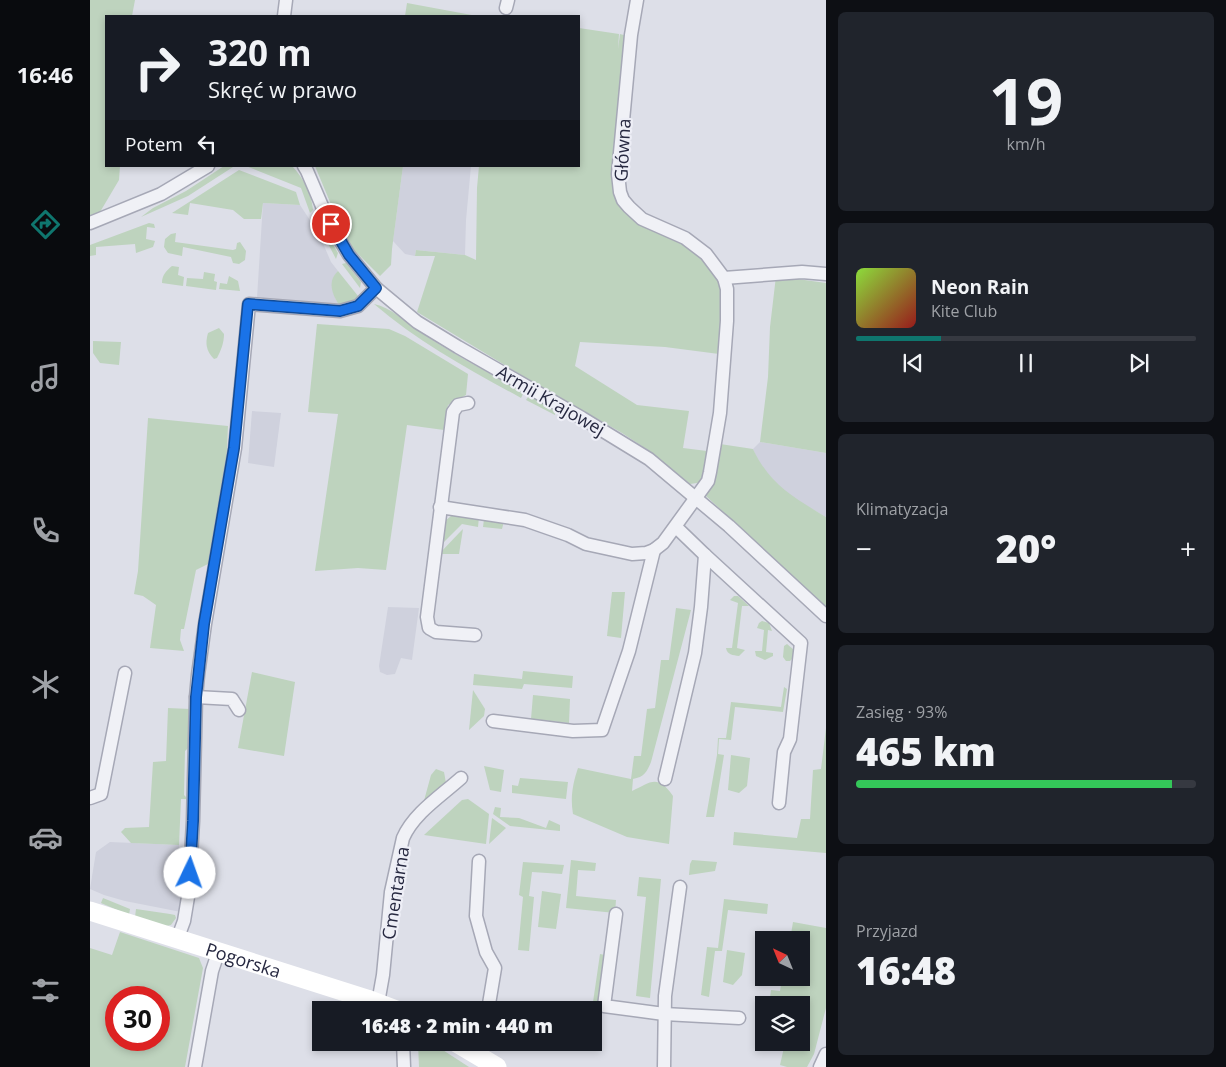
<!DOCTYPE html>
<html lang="pl">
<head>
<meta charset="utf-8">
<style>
  body { margin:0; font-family:"Open Sans",sans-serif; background:#20242c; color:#f1f3f6; height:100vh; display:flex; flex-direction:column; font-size:19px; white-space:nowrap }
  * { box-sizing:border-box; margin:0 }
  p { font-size:16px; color:#9ea1a6 }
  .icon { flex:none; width:28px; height:28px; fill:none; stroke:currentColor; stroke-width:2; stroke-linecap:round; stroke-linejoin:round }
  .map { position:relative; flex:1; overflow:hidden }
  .side { display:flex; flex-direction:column; gap:12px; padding:12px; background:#0d0f14; width:400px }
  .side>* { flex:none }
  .guide { position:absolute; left:15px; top:15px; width:475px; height:152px; border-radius:0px; box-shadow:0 2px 8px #0003; background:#171b24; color:#f1f3f6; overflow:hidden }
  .needle { width:32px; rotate:317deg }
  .tools { position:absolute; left:665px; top:931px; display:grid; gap:10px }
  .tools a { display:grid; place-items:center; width:55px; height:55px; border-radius:0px; background:#171b24; box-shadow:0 2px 8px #0003; font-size:25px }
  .speed { position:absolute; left:15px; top:986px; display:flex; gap:10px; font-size:25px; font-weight:700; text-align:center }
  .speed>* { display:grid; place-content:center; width:65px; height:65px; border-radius:50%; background:#171b24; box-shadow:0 2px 8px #0003; line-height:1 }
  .speed .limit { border:8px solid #d22; background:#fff; color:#111 }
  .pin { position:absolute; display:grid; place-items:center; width:42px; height:42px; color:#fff; margin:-21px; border:2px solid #fff; border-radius:50%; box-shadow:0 1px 5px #0007 }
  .me { position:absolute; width:55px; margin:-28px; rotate:3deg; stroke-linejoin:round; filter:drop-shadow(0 0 4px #0008) }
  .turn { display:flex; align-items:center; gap:18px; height:105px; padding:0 20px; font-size:22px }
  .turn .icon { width:65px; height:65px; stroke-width:2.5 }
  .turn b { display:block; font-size:35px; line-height:42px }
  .then { display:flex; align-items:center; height:48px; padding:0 20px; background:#0003; gap:10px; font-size:19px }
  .big { font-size:38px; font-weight:800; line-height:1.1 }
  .side .widget { flex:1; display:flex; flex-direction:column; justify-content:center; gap:8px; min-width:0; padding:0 18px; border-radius:8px; background:#20242c }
  .side .dial { align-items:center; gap:0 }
  .dial b { font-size:65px; line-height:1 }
  .song { display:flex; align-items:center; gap:15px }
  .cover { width:60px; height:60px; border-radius:8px; background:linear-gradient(135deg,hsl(90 70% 55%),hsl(0 70% 35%)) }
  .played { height:5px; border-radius:2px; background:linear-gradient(90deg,#0f766e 25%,#363941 25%) }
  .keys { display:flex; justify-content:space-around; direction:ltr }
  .heat { display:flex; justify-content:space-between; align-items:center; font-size:28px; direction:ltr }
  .charge { height:8px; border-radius:4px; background:linear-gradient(90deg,#34c759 93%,#363941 0) }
  .trip { position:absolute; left:222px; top:1001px; width:290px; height:50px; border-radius:0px; background:#171b24; box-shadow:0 2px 8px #0003; font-weight:800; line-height:50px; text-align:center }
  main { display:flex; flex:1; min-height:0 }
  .dock { display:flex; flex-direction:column; width:90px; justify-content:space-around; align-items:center; background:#090b0e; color:#9ea1a6 }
  .dock .icon { width:35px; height:35px }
  .dock .selected { color:#0f766e }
  .dock b { font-size:22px; color:#f1f3f6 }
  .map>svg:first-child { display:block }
  .built { fill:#cfd1dd }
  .green { fill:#bed3be; fill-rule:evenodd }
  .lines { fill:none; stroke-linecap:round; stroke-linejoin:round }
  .street-casing { stroke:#a6a8b6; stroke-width:15 }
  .street { stroke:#f0f1f6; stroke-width:12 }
  .secondary { stroke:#fff; stroke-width:19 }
  .route-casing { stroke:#114b97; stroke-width:12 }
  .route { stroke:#1a73e8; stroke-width:9 }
  .labels { text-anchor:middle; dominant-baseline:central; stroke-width:4.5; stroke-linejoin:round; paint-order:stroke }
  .street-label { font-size:18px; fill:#262840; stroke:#edeef6 }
</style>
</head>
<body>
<main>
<nav class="dock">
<b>16:46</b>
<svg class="icon selected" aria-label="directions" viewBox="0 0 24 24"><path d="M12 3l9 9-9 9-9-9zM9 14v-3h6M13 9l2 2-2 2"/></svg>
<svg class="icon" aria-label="music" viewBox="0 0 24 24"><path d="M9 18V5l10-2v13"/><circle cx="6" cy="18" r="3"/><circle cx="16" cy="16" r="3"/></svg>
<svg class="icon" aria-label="phone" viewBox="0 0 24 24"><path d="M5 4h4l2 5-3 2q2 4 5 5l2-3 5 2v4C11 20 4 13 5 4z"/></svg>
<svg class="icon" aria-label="climate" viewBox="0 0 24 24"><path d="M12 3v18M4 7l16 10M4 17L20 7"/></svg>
<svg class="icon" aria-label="car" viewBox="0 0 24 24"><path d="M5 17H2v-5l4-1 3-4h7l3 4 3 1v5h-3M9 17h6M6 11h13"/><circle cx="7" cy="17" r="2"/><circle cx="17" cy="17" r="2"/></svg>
<svg class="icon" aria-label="filters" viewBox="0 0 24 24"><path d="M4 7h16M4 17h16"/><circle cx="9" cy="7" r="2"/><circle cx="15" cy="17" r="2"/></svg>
</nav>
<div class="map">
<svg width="736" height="1067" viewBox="0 0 736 1067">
  <rect width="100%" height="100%" fill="#dddfe8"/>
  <g class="built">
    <polygon points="313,166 381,166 376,220 375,255 326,250 325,256 315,254 303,241"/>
    <polygon points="173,203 210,205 229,234 241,262 248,271 245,275 245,298 249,305 167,298"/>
    <polygon points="162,411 191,413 184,467 158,463"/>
    <polygon points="670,442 736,453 736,517 696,494 670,465 663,449"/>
    <polygon points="298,607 329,608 322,660 311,658 305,674 297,675 290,672 289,666"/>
    <polygon points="20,842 89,845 91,912 35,901 14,895 0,889 6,852"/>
  </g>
  <g class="green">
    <polygon points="0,0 45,0 42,16 16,16 16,166 30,166 29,180 10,212 0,216"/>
    <polygon points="317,3 387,16 315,16"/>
    <polygon points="489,28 529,34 528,49 530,34 537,36 525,187 566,230 606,251 632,284 632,315 629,354 575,347 490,342 485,366 547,405 599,411 593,448 617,451 612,481 607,483 600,484 561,452 532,433 436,378 327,312 345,256 325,256 326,250 375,255 386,260 387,188 389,166 489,166"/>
    <polygon points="134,166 143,167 98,196 51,217 63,208 96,191"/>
    <path d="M156,166H202C213,177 222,195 223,210L220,213L211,188Z"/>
    <polygon points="225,166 313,166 302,249 301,265 290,276 264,250 245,214"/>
    <polygon points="149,170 206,192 210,205 173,203 171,219 154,219 143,210 100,203 98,215 82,213"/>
    <polygon points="59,223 64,224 65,228 57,227 56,239 65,241 63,247 46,253 45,244 6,247 6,255 0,256 0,245"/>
    <polygon points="231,223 248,253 246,259 233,234 225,223"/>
    <polygon points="86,233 85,242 143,250 146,249 147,243 150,242 156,251 155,260 149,264 143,263 141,257 93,247 92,256 78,253 74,247 75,239 81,234"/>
    <polygon points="256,263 271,282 270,288 252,264"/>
    <path d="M82,266L89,267L88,275L94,277L93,286L72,283C72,275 76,271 82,266Z"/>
    <path d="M248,271L268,296L262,302L249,305C242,294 237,281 248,271Z"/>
    <polygon points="114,272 125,274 124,281 127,282 126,290 96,286 97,278 113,279"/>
    <polygon points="139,276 148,281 150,291 129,289 130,283 137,284"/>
    <polygon points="686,276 736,283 736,453 670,442 678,377 680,327"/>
    <path d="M284,304C301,307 316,323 330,332C363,354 399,373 434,392L431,398C380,370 328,342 284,304Z"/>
    <polygon points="227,324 299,329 315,336 378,374 376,395 358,405 354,430 317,425 296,570 268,568 225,571 248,414 218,412"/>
    <path d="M129,328L134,334C134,343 131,350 127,358L124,359C116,351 115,343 118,333Z"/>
    <polygon points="3,341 31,342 29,365 10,363 3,353"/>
    <polygon points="441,392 465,409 465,415 436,400"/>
    <polygon points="58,418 138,426 136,470 118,564 106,570 94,629 91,629 90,640 94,651 60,648 66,605 53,596 44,594 48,571"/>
    <path d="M630,444L663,449C680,485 703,497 736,517V607L616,496L625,479Z"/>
    <polygon points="367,515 389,517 388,527 372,524 350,546 355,521 361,516"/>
    <polygon points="394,519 414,521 412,529 393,527"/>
    <polygon points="373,529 369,554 349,554 370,532"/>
    <polygon points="522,592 535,592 531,638 517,636"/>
    <path d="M644,596H648L659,606H652L647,648L655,650L649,656C643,655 637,655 636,648H642L648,603L640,600Z"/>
    <path d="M586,608L601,610L561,762C557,772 554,777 543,779L542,791C560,783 567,773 583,796L579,844L537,837L483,814C480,797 483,783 488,768L541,779L544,756H551L557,709L565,708L571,660H579Z"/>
    <polygon points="672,621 679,623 682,631 678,630 676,652 683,653 683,656 675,660 666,656 665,651 672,651 674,630 667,628 669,623"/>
    <polygon points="697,644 704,650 704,657 700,661 696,661 693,657 694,646"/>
    <polygon points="433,671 483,676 482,688 434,684 432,689 383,685 384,674 432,679"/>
    <polygon points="162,672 205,682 194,756 148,748"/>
    <polygon points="694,687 697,689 693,712 645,707 641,740 629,739 628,754 634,755 624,817 616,817 627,755 628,738 636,738 641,702 691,707"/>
    <polygon points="383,690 395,709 394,716 379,730"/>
    <polygon points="443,695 480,699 479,723 441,719"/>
    <polygon points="78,708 100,709 100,746 95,751 94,795 98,799 91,799 89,845 41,843 31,832 35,828 59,827 63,762 76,761"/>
    <polygon points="736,728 736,853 643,845 644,832 707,838 711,819 720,819 723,770 731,769"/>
    <polygon points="641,755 660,758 657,786 649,793 638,790"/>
    <polygon points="394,766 414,770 411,792 400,790"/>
    <polygon points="346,769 354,772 356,783 332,808 341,775"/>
    <polygon points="430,778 478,782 476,799 422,793 422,785 428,786"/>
    <polygon points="378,799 399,814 396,844 334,835 372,800"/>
    <polygon points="405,807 411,808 410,817 429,818 456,828 459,820 470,825 470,831 420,826 403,814"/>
    <polygon points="402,818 416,828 399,844"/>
    <polygon points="481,860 506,863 505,871 488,870 486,896 526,900 525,913 476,908"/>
    <polygon points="602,860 627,862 625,871 599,875 600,864"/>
    <polygon points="433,862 474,865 472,874 442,872 439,896 444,897 439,951 428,950 433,897 429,895"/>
    <polygon points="549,877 571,879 560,998 546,996 556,897 547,896"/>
    <polygon points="452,891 471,894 466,929 448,927"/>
    <polygon points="13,898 40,909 39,915 11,903"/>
    <polygon points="634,899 678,904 677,914 638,910 632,951 625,951 619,997 611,995 617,947 628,948"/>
    <polygon points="46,909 80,914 85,915 86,918 81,925 76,926 45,917"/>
    <polygon points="703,922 736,928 736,1008 724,1054 717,1067 697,1067 690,1065 695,1043 711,1042 711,1005 679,1005 681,990 690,991 692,978 711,978 711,942 716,942 717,936 701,934"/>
    <path d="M30,932L109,958L113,968L95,1067H0V948L22,955ZM26,998H69V1040H26Z"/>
    <polygon points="637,950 655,953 652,975 643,985 633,982"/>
    <polygon points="510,954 515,955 508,1009 504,1013 504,1010 481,1010 481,1007 502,1009"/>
    <polygon points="328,1043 342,1043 379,1067 329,1067"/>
  </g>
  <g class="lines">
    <defs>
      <g id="street">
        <polyline points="416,8 418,0"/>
        <polyline points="194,16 196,0"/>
        <polyline points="214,166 217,171 235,213 247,235 259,255 286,288 327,322 368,347 492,418 559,459 639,526 736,616"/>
        <polyline points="0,223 71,194 118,166"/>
        <polyline points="634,278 712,272 736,274"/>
        <polyline points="378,403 368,405 363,412 337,617 339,628 346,632 385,635"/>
        <polyline points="350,507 435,520 478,535 496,544 542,554 556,553 564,550 573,543 618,481 620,472 630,413 637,321 637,289 634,278 616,254 595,238 552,219 539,207 533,200 530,192 528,174 541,35 547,0"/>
        <polyline points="586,527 615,555 711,643 700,739 694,752 689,803"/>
        <polyline points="106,697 142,699 149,710"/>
        <polyline points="403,721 483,731 512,730 539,651 564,550"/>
        <polyline points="575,779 605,653 611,607 615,555"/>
        <polyline points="0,798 11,794 35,673"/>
        <polyline points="389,861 386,916 396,952 405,968 398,1010"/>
        <polyline points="526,914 514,1006 574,1014 649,1018"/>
        <polyline points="87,940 94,921 99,891 103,821 106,697 108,675 115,624 145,448 159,304 250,311 268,306 286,288"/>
        <path d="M288,1003L293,975L301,892L313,838C324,813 351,796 371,778"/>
        <polyline points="313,1042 314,1067"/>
        <polyline points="105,1067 122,971 128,953"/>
        <polyline points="574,1067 575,996 590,887"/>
        <polyline points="730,1067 736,1054"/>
      </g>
    </defs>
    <use href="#street" class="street-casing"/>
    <use href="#street" class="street"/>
    <g class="secondary">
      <path id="s1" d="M0,911L277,999L306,1010"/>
      <polyline points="365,1042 407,1067"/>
    </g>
  </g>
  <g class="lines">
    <defs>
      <polyline id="route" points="100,873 103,821 106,697 114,624 144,448 158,304 250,311 268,306 286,288 259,255 241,224"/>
    </defs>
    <use href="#route" class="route-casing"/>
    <use href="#route" class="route"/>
  </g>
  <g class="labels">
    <g class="street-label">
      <text transform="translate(532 150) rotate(-87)">Główna</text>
      <text transform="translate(461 400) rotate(30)">Armii Krajowej</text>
      <text transform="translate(305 893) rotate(-81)">Cmentarna</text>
      <text stroke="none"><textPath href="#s1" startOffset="161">Pogorska</textPath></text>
    </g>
  </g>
</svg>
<div class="tools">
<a><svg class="needle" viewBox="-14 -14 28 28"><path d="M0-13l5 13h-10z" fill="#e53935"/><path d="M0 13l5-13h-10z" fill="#9ea1a6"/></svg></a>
<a><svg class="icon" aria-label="layers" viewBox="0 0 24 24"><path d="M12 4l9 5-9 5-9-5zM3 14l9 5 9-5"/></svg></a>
</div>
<div class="speed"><div class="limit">30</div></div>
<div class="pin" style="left:241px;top:224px;background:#d93025"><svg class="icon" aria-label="arrive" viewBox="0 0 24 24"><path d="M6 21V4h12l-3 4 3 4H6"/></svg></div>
<svg class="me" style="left:100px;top:873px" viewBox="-20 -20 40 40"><circle r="19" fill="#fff"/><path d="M0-13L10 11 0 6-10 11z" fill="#1a73e8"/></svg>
<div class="trip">16:48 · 2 min · 440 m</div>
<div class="guide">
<div class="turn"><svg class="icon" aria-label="right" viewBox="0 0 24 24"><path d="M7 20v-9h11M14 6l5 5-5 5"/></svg><div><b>320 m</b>Skręć w prawo</div></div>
<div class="then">Potem<svg class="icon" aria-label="left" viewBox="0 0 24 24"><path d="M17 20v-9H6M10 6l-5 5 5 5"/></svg></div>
</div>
</div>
<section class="side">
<div class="widget dial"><b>19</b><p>km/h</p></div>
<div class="widget">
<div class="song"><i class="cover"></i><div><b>Neon Rain</b><p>Kite Club</p></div></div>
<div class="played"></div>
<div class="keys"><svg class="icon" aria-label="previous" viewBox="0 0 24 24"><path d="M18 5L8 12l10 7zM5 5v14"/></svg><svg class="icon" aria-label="pause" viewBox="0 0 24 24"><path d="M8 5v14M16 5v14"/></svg><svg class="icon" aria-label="next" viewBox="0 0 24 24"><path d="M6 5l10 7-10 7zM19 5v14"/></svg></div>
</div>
<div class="widget"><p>Klimatyzacja</p>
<div class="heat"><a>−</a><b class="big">20°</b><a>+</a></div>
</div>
<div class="widget"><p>Zasięg · 93%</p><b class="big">465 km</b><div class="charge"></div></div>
<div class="widget"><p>Przyjazd</p><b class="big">16:48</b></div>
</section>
</main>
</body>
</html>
